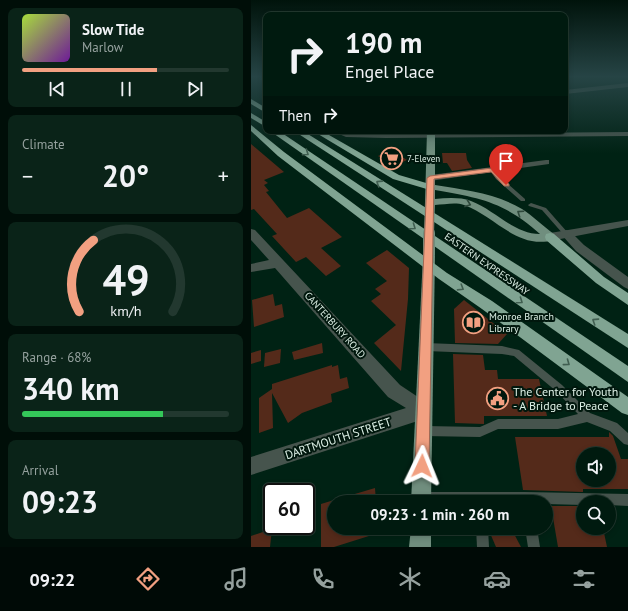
<!DOCTYPE html>
<html lang="en">
<head>
<meta charset="utf-8">
<style>
  body { margin:0; font-family:"PT Sans",sans-serif; background:#0a2318; color:#f1f3f6; height:100vh; display:flex; flex-direction:column; font-size:15px; white-space:nowrap }
  * { box-sizing:border-box; margin:0 }
  p { font-size:13px; color:#95a19e }
  .icon { flex:none; width:22px; height:22px; fill:none; stroke:currentColor; stroke-width:2; stroke-linecap:round; stroke-linejoin:round }
  .map { position:relative; flex:1; overflow:hidden }
  .details { display:flex; flex-direction:column; gap:8px; padding:8px; background:#000e08; width:251px }
  .details>* { flex:none }
  .hud { position:absolute; left:12px; top:12px; width:305px; height:122px; border-radius:8px; box-shadow:0 2px 6px #0003,0 0 0 1px #22382f; background:#001a0f; color:#f1f3f6; overflow:hidden }
  .tools { position:absolute; left:325px; top:447px; display:grid; gap:8px }
  .tools a { display:grid; place-items:center; width:40px; height:40px; border-radius:50%; background:#001a0f; box-shadow:0 2px 6px #0003,0 0 0 1px #22382f; font-size:20px }
  .speed { position:absolute; left:12px; top:483px; display:flex; gap:8px; font-size:20px; font-weight:700; text-align:center }
  .speed>* { display:grid; place-content:center; width:52px; height:52px; border-radius:50%; background:#001a0f; box-shadow:0 2px 6px #0003,0 0 0 1px #22382f; line-height:1 }
  .speed .limit { border:2px solid #111; border-radius:6px; background:#fff; color:#111 }
  .pin { position:absolute; display:grid; place-items:center; width:34px; height:34px; color:#fff; margin:-41px -17px; border-radius:50% 50% 50% 0; rotate:-45deg; box-shadow:0 0 4px #0007 }
  .pin .icon { rotate:45deg }
  .me { position:absolute; width:44px; margin:-22px; rotate:2deg; stroke-linejoin:round; filter:drop-shadow(0 0 3px #0008) }
  .turn { display:flex; align-items:center; gap:14px; height:84px; padding:0 16px; font-size:18px }
  .turn .icon { width:52px; height:52px; stroke-width:2.5 }
  .turn b { display:block; font-size:28px; line-height:34px }
  .then { display:flex; align-items:center; height:38px; padding:0 16px; background:#0003; gap:8px; font-size:15px }
  .big { font-size:30px; font-weight:600; line-height:1.1 }
  .details .card { flex:1; display:flex; flex-direction:column; justify-content:center; gap:6px; min-width:0; padding:0 14px; border-radius:8px; background:#0a2318 }
  .details .dial { align-items:center; gap:0 }
  .dial svg { height:104px; overflow:visible; fill:none; stroke:#22382f; stroke-width:7; stroke-linecap:round; text-anchor:middle }
  .dial text { fill:#f1f3f6; stroke:none }
  .song { display:flex; align-items:center; gap:12px }
  .cover { width:48px; height:48px; border-radius:6px; background:linear-gradient(135deg,hsl(80 70% 55%),hsl(280 70% 35%)) }
  .played { height:4px; border-radius:2px; background:linear-gradient(90deg,#f2a081 65%,#22382f 65%) }
  .keys { display:flex; justify-content:space-around; direction:ltr }
  .heat { display:flex; justify-content:space-between; align-items:center; font-size:22px; direction:ltr }
  .charge { height:6px; border-radius:3px; background:linear-gradient(90deg,#34c759 68%,#22382f 0) }
  .trip { position:absolute; left:76px; top:495px; width:226px; height:40px; border-radius:20px; background:#001a0f; box-shadow:0 2px 6px #0003,0 0 0 1px #22382f; font-weight:600; line-height:40px; text-align:center }
  .dock { display:flex; height:64px; justify-content:space-around; align-items:center; background:#000a06; color:#95a19e }
  .dock .icon { width:28px; height:28px }
  .dock .active { color:#f2a081 }
  .dock b { font-size:18px; color:#f1f3f6 }
  main { display:flex; flex:1; min-height:0 }
  .map>svg:first-child { display:block }
  .building { fill:#542a1a; fill-rule:evenodd }
  .lines { fill:none; stroke-linecap:round; stroke-linejoin:round }
  .service { fill:#46544d; fill-rule:evenodd }
  .minor { fill:#46544d; fill-rule:evenodd }
  .tertiary { fill:#46544d; fill-rule:evenodd }
  .primary { fill:#708e7e; fill-rule:evenodd }
  .motorway { fill:#80a492; fill-rule:evenodd }
  .primary-bridge-far1 { stroke:#708e7e; stroke-width:10 }
  .primary-bridge { stroke:#708e7e; stroke-width:12 }
  .oneway { stroke:#405e50 }
  .oneway2 { stroke:#2d473a }
  .route { fill:#f2a081; stroke:#9d6854 }
  .labels { text-anchor:middle; dominant-baseline:central; stroke-width:4; stroke-linejoin:round; paint-order:stroke }
  .far-poi-label { font-size:9px; fill:#ddf0e6; stroke:#00170d; text-anchor:start }
  .street-label { font-size:10px; fill:#ddf0e6; stroke:#00170d }
  .poi-label { font-size:10px; fill:#ddf0e6; stroke:#00170d; text-anchor:start }
  .near-poi-label { font-size:12px; fill:#ddf0e6; stroke:#00170d; text-anchor:start }
  .near-street-label { font-size:12px; fill:#ddf0e6; stroke:#00170d }
</style>
</head>
<body>
<main>
<section class="details">
<div class="card">
<div class="song"><i class="cover"></i><div><b>Slow Tide</b><p>Marlow</p></div></div>
<div class="played"></div>
<div class="keys"><svg class="icon" aria-label="previous" viewBox="0 0 24 24"><path d="M18 5L8 12l10 7zM5 5v14"/></svg><svg class="icon" aria-label="pause" viewBox="0 0 24 24"><path d="M8 5v14M16 5v14"/></svg><svg class="icon" aria-label="next" viewBox="0 0 24 24"><path d="M6 5l10 7-10 7zM19 5v14"/></svg></div>
</div>
<div class="card"><p>Climate</p>
<div class="heat"><a>−</a><b class="big">20°</b><a>+</a></div>
</div>
<div class="card dial"><svg viewBox="0 0 100 80">
<path d="M14 69A42 42 0 1 1 86 69"/>
<path d="M14 69A42 42 0 0 1 25 14" stroke="#f2a081"/>
<text x="50" y="56" font-size="32" font-weight="700">49</text>
<text x="50" y="72" font-size="11">km/h</text>
</svg></div>
<div class="card"><p>Range · 68%</p><b class="big">340 km</b><div class="charge"></div></div>
<div class="card"><p>Arrival</p><b class="big">09:23</b></div>
</section>
<div class="map">
<svg width="377" height="547" viewBox="0 0 377 547">
  <rect width="100%" height="100%" fill="#002214"/>
  <g class="building">
    <polygon points="0,144 33,172 13,180 17,183 13,185 18,191 15,192 36,218 58,208 91,237 70,248 90,266 75,276 55,257 45,262 21,236 26,234 3,209 0,210"/>
    <polygon points="140,150 156,160 143,166 127,156"/>
    <polygon points="191,153 215,153 216,160 221,168 201,171 196,163 192,163"/>
    <polygon points="136,250 158,268 157,299 150,371 123,343 145,325 120,301 130,294 124,289 136,281 115,263"/>
    <polygon points="22,294 24,306 31,304 33,317 3,327 1,300"/>
    <polygon points="213,300 256,334 247,344 204,343 203,309"/>
    <polygon points="71,343 72,353 43,360 41,352"/>
    <polygon points="30,349 29,363 13,367 14,353"/>
    <polygon points="10,350 10,361 0,364 0,353"/>
    <polygon points="202,354 232,355 234,370 246,370 247,379 288,379 296,416 233,416 233,424 204,423"/>
    <polygon points="81,365 81,367 87,365 89,379 96,377 98,388 80,394 81,402 51,413 37,423 21,393 22,428 8,433 8,398 21,389 21,384"/>
    <path d="M358,432L362,436L370,459H377V489H332V492L272,490L264,437H358ZM332,454H358V480H332Z"/>
    <polygon points="124,488 125,502 87,502 87,499"/>
    <polygon points="83,500 83,528 136,528 137,530 83,547 70,547 70,504"/>
    <polygon points="300,506 332,506 332,528 352,528 356,547 307,547"/>
    <polygon points="245,528 260,528 270,547 245,547 239,533"/>
    <polygon points="21,529 19,547 0,547 0,536"/>
  </g>
  <g class="lines">
    <g class="service">
      <polygon points="239,169 243,169 249,177 274,199 274,201 270,201 245,179 239,170"/>
      <polygon points="280,203 295,208 317,233 318,234 317,235 313,235 291,210 278,206 277,205"/>
      <polygon points="175,343 251,346 268,350 311,385 339,413 366,423 377,433 377,445 373,444 359,431 336,422 307,429 247,429 229,437 173,436 169,435 168,431 169,427 173,426 229,427 247,419 307,419 327,414 305,391 263,356 251,354 175,351 172,350 171,347 172,344"/>
      <polygon points="171,492 274,492 377,494 377,506 358,505 358,502 332,502 332,505 295,504 295,502 167,502 165,498 167,494"/>
      <polygon points="225,528 237,528 238,547 226,547"/>
      <polygon points="274,528 286,528 289,547 277,547"/>
    </g>
    <g class="minor">
      <polygon points="15,77 15,81 8,79"/>
      <polygon points="377,83 377,87 314,94 314,90"/>
      <polygon points="81,131 135,134 377,132 377,136 135,138 95,137"/>
      <polygon points="295,160 298,160 298,164 179,181 175,178 179,175"/>
      <polygon points="0,229 4,230 149,385 179,405 181,411 179,417 0,475 0,457 155,408 137,397 24,268 0,272 0,264 18,260 0,240"/>
      <polygon points="315,230 319,231 333,245 377,277 377,289 373,287 325,251 310,234"/>
    </g>
    <polygon class="tertiary" points="377,220 377,226 299,241 294,237 299,233"/>
    <g class="primary">
      <path d="M176,131H184V185C214,190 244,193 271,209C282,216 292,226 303,234L304,237L303,240C266,250 244,216 213,205C201,201 188,207 176,204L174,202ZM184,190C230,198 253,202 289,234C263,234 244,210 220,201C209,197 196,198 184,199Z"/>
      <polygon points="178,252 184,256 180,502 160,502 172,256"/>
      <polygon points="160,528 180,528 180,547 158,547"/>
    </g>
    <g class="motorway">
      <polygon points="0,99 15,108 15,113 0,104"/>
      <polygon points="0,113 15,122 15,127 0,118"/>
      <polygon points="0,125 33,152 196,273 241,301 377,397 377,415 371,413 231,309 188,279 27,156 0,131"/>
      <polygon points="19,131 28,131 377,366 377,382"/>
      <polygon points="43,131 52,131 377,334 377,348"/>
      <polygon points="62,131 71,131 148,175 182,185 184,187 179,190 142,179"/>
      <polygon points="299,233 303,234 353,277 377,293 377,305 345,283 295,240 294,237 295,234"/>
    </g>
    <polyline class="primary-bridge-far1" points="178,234 179,202"/>
    <polyline class="primary-bridge" points="178,255 178,233"/>
  </g>
  <defs><path id="oneway-chevron" d="M-2-3.5L2.5 0L-2 3.5" fill="none" stroke-width="1.6" stroke-linecap="round" stroke-linejoin="round"/></defs>
  <g class="oneway">
    <use href="#oneway-chevron" transform="translate(55 153) rotate(35)"/>
    <use href="#oneway-chevron" transform="translate(128 183) rotate(-147)"/>
    <use href="#oneway-chevron" transform="translate(162 227) rotate(35)"/>
    <use href="#oneway-chevron" transform="translate(210 288) rotate(32)"/>
    <use href="#oneway-chevron" transform="translate(269 301) rotate(35)"/>
    <use href="#oneway-chevron" transform="translate(344 321) rotate(-147)"/>
    <use href="#oneway-chevron" transform="translate(316 363) rotate(36)"/>
  </g>
  <g class="oneway2">
    <use href="#oneway-chevron" transform="translate(217 204) rotate(20)"/>
    <use href="#oneway-chevron" transform="translate(269 213) rotate(-146)"/>
  </g>
  <linearGradient id="sky" x2="0" y2="1"><stop stop-color="#00130b"/><stop offset="0.5" stop-color="#264445"/><stop offset="1" stop-color="#264445" stop-opacity="0"/></linearGradient>
  <rect width="377" height="153" fill="url(#sky)"/>
  <polygon class="route" points="241,168 258,184 258,186 253,186 240,172 183,179 178,466 176,471 171,473 166,471 164,466 176,178 179,176"/>
  <defs>
    <symbol id="supermarket-ring" viewBox="-11 -11 22 22"><circle r="9.5" fill="#00170d" stroke="#f2a081" stroke-width="1.5"/><path d="M-6-5.5h2.5l.6 2H6L4.5 2H-2.5L-4.4-4H-6ZM-1.5 3.2a1.3 1.3 0 1 0 .1 0ZM3 3.2a1.3 1.3 0 1 0 .1 0Z" fill="#f2a081"/></symbol>
    <symbol id="library-ring" viewBox="-11 -11 22 22"><circle r="9.5" fill="#00170d" stroke="#f2a081" stroke-width="1.5"/><path d="M-6-4Q-3-5.5-.7-3.5V5Q-3 3-6 4ZM6-4Q3-5.5 .7-3.5V5Q3 3 6 4Z" fill="#f2a081"/></symbol>
    <symbol id="civic-ring" viewBox="-11 -11 22 22"><circle r="9.5" fill="#00170d" stroke="#f2a081" stroke-width="1.5"/><path d="M-.6-6.5H3V-4.5H.6V-3L4-1V1h2V6H-6V1h2V-1L-.6-3ZM-1.2 2.5V6h2.4V2.5Z" fill="#f2a081"/></symbol>
  </defs>
  <g fill-rule="evenodd">
    <use href="#supermarket-ring" x="128" y="146" width="25" height="25"/>
    <use href="#library-ring" x="210" y="310" width="25" height="25"/>
    <use href="#civic-ring" x="234" y="386" width="25" height="25"/>
  </g>
  <g class="labels">
    <g class="far-poi-label">
      <text x="156" y="158">7-Eleven</text>
    </g>
    <g class="street-label">
      <text transform="translate(236 264) rotate(35)">EASTERN EXPRESSWAY</text>
      <text transform="translate(84 325) rotate(48)">CANTERBURY ROAD</text>
    </g>
    <g class="poi-label">
      <text x="238" y="316">Monroe Branch<tspan x="238" dy="12">Library</tspan></text>
    </g>
    <g class="near-poi-label">
      <text x="262" y="391">The Center for Youth<tspan x="262" dy="14">- A Bridge to Peace</tspan></text>
    </g>
    <g class="near-street-label">
      <text transform="translate(87 438) rotate(-18)">DARTMOUTH STREET</text>
    </g>
  </g>
</svg>
<div class="tools">
<a><svg class="icon" aria-label="sound" viewBox="0 0 24 24"><path d="M4 9h4l5-4v14l-5-4H4zM17 9q2 3 0 6"/></svg></a>
<a><svg class="icon" aria-label="search" viewBox="0 0 24 24"><circle cx="10" cy="10" r="6"/><path d="M15 15l6 6"/></svg></a>
</div>
<div class="speed"><div class="limit">60</div></div>
<div class="pin" style="left:255px;top:185px;background:#d93025"><svg class="icon" aria-label="arrive" viewBox="0 0 24 24"><path d="M6 21V4h12l-3 4 3 4H6"/></svg></div>
<svg class="me" style="left:171px;top:466px" viewBox="-20 -20 40 40"><path d="M0-17L14 15 0 8-14 15z" fill="#f2a081" stroke="#fff" stroke-width="4"/></svg>
<div class="trip">09:23 · 1 min · 260 m</div>
<div class="hud">
<div class="turn"><svg class="icon" aria-label="right" viewBox="0 0 24 24"><path d="M7 20v-9h11M14 6l5 5-5 5"/></svg><div><b>190 m</b>Engel Place</div></div>
<div class="then">Then<svg class="icon" aria-label="right" viewBox="0 0 24 24"><path d="M7 20v-9h11M14 6l5 5-5 5"/></svg></div>
</div>
</div>
</main>
<nav class="dock">
<b>09:22</b>
<svg class="icon active" aria-label="directions" viewBox="0 0 24 24"><path d="M12 3l9 9-9 9-9-9zM9 14v-3h6M13 9l2 2-2 2"/></svg>
<svg class="icon" aria-label="music" viewBox="0 0 24 24"><path d="M9 18V5l10-2v13"/><circle cx="6" cy="18" r="3"/><circle cx="16" cy="16" r="3"/></svg>
<svg class="icon" aria-label="phone" viewBox="0 0 24 24"><path d="M5 4h4l2 5-3 2q2 4 5 5l2-3 5 2v4C11 20 4 13 5 4z"/></svg>
<svg class="icon" aria-label="climate" viewBox="0 0 24 24"><path d="M12 3v18M4 7l16 10M4 17L20 7"/></svg>
<svg class="icon" aria-label="car" viewBox="0 0 24 24"><path d="M5 17H2v-5l4-1 3-4h7l3 4 3 1v5h-3M9 17h6M6 11h13"/><circle cx="7" cy="17" r="2"/><circle cx="17" cy="17" r="2"/></svg>
<svg class="icon" aria-label="filters" viewBox="0 0 24 24"><path d="M4 7h16M4 17h16"/><circle cx="9" cy="7" r="2"/><circle cx="15" cy="17" r="2"/></svg>
</nav>
</body>
</html>
